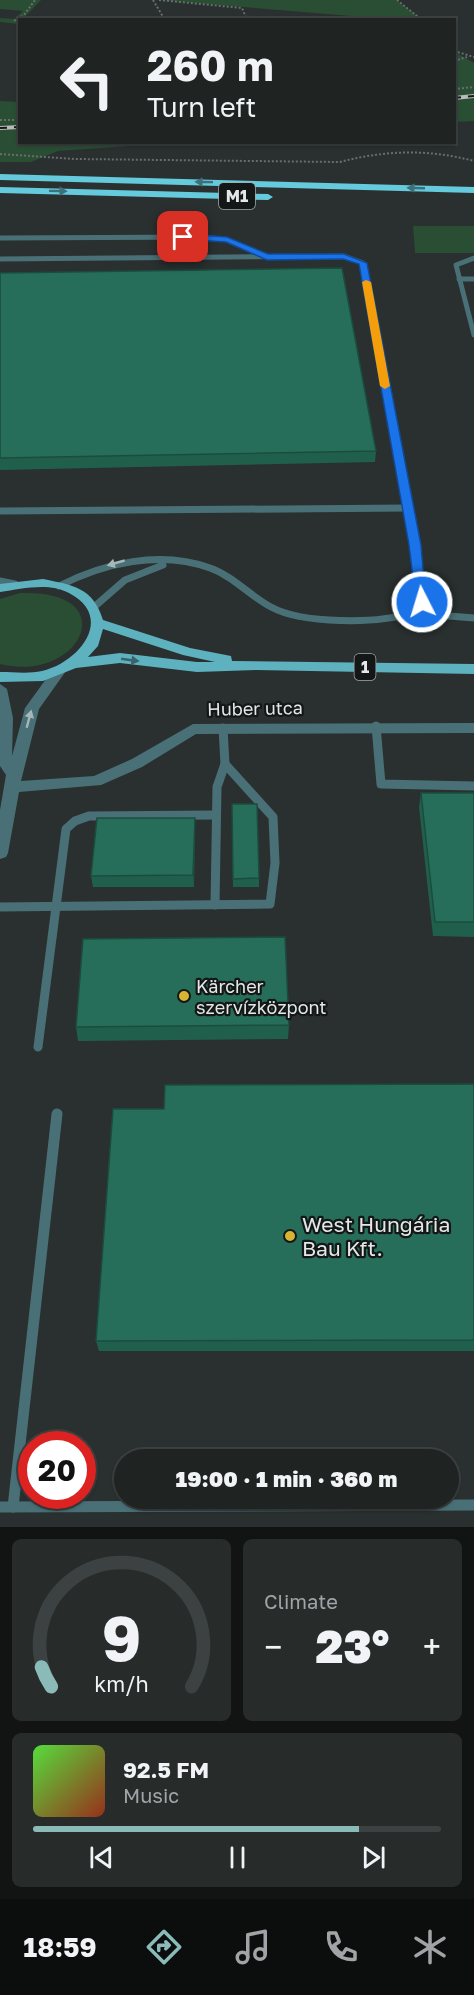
<!DOCTYPE html>
<html lang="en">
<head>
<meta charset="utf-8">
<style>
  body { margin:0; font-family:"Golos Text",sans-serif; background:#272c2b; color:#f1f3f6; height:100vh; display:flex; flex-direction:column; font-size:22px; white-space:nowrap }
  * { box-sizing:border-box; margin:0 }
  p { font-size:20px; color:#a1a4a6 }
  .icon { flex:none; width:33px; height:33px; fill:none; stroke:currentColor; stroke-width:2; stroke-linecap:round; stroke-linejoin:round }
  .map { position:relative; height:1527px; overflow:hidden }
  .side { display:flex; flex-direction:column; gap:12px; padding:12px; background:#111413; flex:1 }
  .side>* { flex:none }
  .hud { position:absolute; left:18px; top:18px; width:438px; height:126px; border-radius:0px; box-shadow:0 2px 4px #0004,0 0 0 2px #3c4141; background:#1f2423; color:#f1f3f6; overflow:hidden }
  .speed { position:absolute; left:18px; top:1431px; display:flex; gap:12px; font-size:30px; font-weight:700; text-align:center }
  .speed>* { display:grid; place-content:center; width:78px; height:78px; border-radius:50%; background:#1f2423; box-shadow:0 2px 4px #0004,0 0 0 2px #3c4141; line-height:1 }
  .speed .limit { border:9px solid #d22; background:#fff; color:#111 }
  .pin { position:absolute; display:grid; place-items:center; width:51px; height:51px; color:#fff; margin:-26px; border-radius:12px; box-shadow:0 3px 9px #0006 }
  .me { position:absolute; width:66px; margin:-33px; rotate:355deg; stroke-linejoin:round; filter:drop-shadow(0 0 4px #0008) }
  .turn { display:flex; align-items:center; gap:21px; height:126px; padding:0 30px; font-size:27px }
  .turn .icon { width:78px; height:78px; stroke-width:2.5 }
  .turn b { display:block; font-size:42px; line-height:51px }
  .big { font-size:45px; font-weight:800; line-height:1.1 }
  .side .card { flex:1; display:flex; flex-direction:column; justify-content:center; gap:9px; min-width:0; padding:0 21px; border-radius:9px; background:#272c2b }
  .side .dial { align-items:center; gap:0 }
  .dial svg { height:156px; overflow:visible; fill:none; stroke:#3c4141; stroke-width:7; stroke-linecap:round; text-anchor:middle }
  .dial text { fill:#f1f3f6; stroke:none }
  .song { display:flex; align-items:center; gap:18px }
  .cover { width:72px; height:72px; border-radius:9px; background:linear-gradient(135deg,hsl(110 70% 55%),hsl(10 70% 35%)) }
  .played { height:6px; border-radius:3px; background:linear-gradient(90deg,#8bbbb9 80%,#3c4141 80%) }
  .keys { display:flex; justify-content:space-around; direction:ltr }
  .heat { display:flex; justify-content:space-between; align-items:center; font-size:33px; direction:ltr }
  .side .tiles { flex:1; display:grid; gap:12px; grid-template-columns:1fr 1fr }
  .card:last-child { grid-column:span 2 }
  .trip { position:absolute; left:114px; top:1449px; width:345px; height:60px; border-radius:30px; background:#1f2423; box-shadow:0 2px 4px #0004,0 0 0 2px #3c4141; font-weight:800; line-height:60px; text-align:center }
  .tab-bar { display:flex; height:96px; justify-content:space-around; align-items:center; background:#0c0e0e; color:#a1a4a6 }
  .tab-bar .icon { width:42px; height:42px }
  .tab-bar .active { color:#8bbbb9 }
  .tab-bar b { font-size:27px; color:#f1f3f6 }
  .map>svg:first-child { display:block }
  .green { fill:#294e34 }
  .lines { fill:none; stroke-linecap:round; stroke-linejoin:round }
  .path { stroke:#686e6d; stroke-width:2; stroke-dasharray:2 2; stroke-linecap:butt }
  .service-far3 { stroke:#4a7077; stroke-width:5 }
  .service-far2 { stroke:#4a7077; stroke-width:7 }
  .service-far1 { stroke:#4a7077; stroke-width:9 }
  .service { stroke:#4a7077; stroke-width:11 }
  .minor { fill:#4a7077; fill-rule:evenodd }
  .primary { fill:#5eb1bf; fill-rule:evenodd }
  .motorway { fill:#65cadc; fill-rule:evenodd }
  .rail-casing { stroke:#b7bbba; stroke-width:4 }
  .rail { stroke:#141717; stroke-width:2; stroke-dasharray:7; stroke-linecap:butt }
  .wall { fill:#215f4d }
  .shaded-wall { fill:#1b4d3f }
  .building { fill:#266e5a; stroke:#1b4d3f; stroke-width:1.5 }
  .oneway { fill:#3c707a }
  .oneway2 { fill:#a6b7ba }
  .oneway3 { fill:#39646b }
  .route { fill:#1a73e8; stroke:#114b97; stroke-width:1.5 }
  .slow { fill:#f59e0b }
  .poi-dot { fill:#d7b434; stroke:#141717; stroke-width:2 }
  .labels { text-anchor:middle; dominant-baseline:central; stroke-width:4.5; stroke-linejoin:round; paint-order:stroke }
  .shield { fill:#141717; stroke:#a5a9a8; stroke-width:1.5 }
  .shield-label { font-size:16px; font-weight:bold; fill:#e3e7e6 }
  .street-label { font-size:18px; fill:#e3e7e6; stroke:#141717 }
  .poi-label { font-size:18px; fill:#e3e7e6; stroke:#141717; text-anchor:start }
  .near-poi-label { font-size:21px; fill:#e3e7e6; stroke:#141717; text-anchor:start }
</style>
</head>
<body>
<div class="map">
<svg width="474" height="1527" viewBox="0 0 474 1527">
  <rect width="100%" height="100%" fill="#29302f"/>
  <g class="green">
    <polygon points="0,0 41,0 18,24 0,22 0,18 14,19 23,11 0,9"/>
    <polygon points="159,0 396,0 422,19 388,19"/>
    <polygon points="455,52 474,63 474,121 455,122"/>
    <polygon points="0,101 19,102 20,142 170,143 58,151 31,162 0,162"/>
    <polygon points="413,226 474,226 474,253 415,253"/>
    <path d="M20,593C126,589 81,684 0,664V599Z"/>
  </g>
  <g class="lines">
    <g class="path">
      <polyline points="153,0 165,20"/>
      <polyline points="159,0 242,8 247,20"/>
      <polyline points="397,0 422,20"/>
      <polyline points="14,21 24,15 35,0"/>
      <polyline points="454,51 474,57"/>
      <polyline points="454,61 467,57"/>
      <polyline points="454,89 474,87"/>
      <polyline points="0,120 20,120"/>
      <path d="M0,154L75,159L340,162C385,150 429,149 474,161"/>
    </g>
    <g class="service-far3">
      <polyline points="0,238 206,237 227,240 263,255"/>
      <polyline points="474,258 456,265 474,335"/>
      <polyline points="0,259 344,256 363,263 388,397"/>
      <polyline points="459,279 474,279"/>
    </g>
    <g class="service-far2">
      <polyline points="0,511 407,508"/>
      <polyline points="0,581 15,584"/>
      <path d="M59,586C104,563 160,550 210,568C233,576 250,596 271,607C302,624 378,624 411,613L422,601L415,545L387,396"/>
      <polyline points="94,607 125,580 163,565"/>
      <polyline points="412,613 474,618"/>
    </g>
    <g class="service-far1">
      <polyline points="376,726 381,784 474,786"/>
      <polyline points="215,905 217,787 225,764"/>
      <polyline points="0,907 270,904 275,863 273,817 225,764 223,728"/>
      <polyline points="38,1047 66,829 75,821 89,816 215,815"/>
    </g>
    <g class="service">
      <polyline points="0,1507 474,1505"/>
      <polyline points="13,1507 57,1114"/>
    </g>
    <polygon class="minor" points="59,666 66,671 39,709 21,781 94,776 132,759 193,724 474,723 474,733 196,734 142,767 101,785 19,792 8,853 6,857 0,859 0,810 6,775 0,766 0,684 7,689 13,718 12,756 25,708 54,668"/>
    <path class="primary" d="M43,579C72,585 93,587 103,620L190,648L231,656L232,661L474,664V674L256,670L197,672L120,663L76,668L43,681L0,682V672C13,672 29,674 42,671C80,662 115,617 69,593C48,582 22,589 0,592V584ZM103,629L183,655L215,662H197L120,653L88,657L98,646Z"/>
    <g class="motorway">
      <polygon points="0,174 474,187 474,193 0,180"/>
      <polygon points="0,187 268,194 273,197 268,200 0,193"/>
    </g>
    <defs>
      <g id="rail">
        <polyline points="454,98 474,96"/>
        <polyline points="0,128 20,127"/>
      </g>
    </defs>
    <use href="#rail" class="rail-casing"/>
    <use href="#rail" class="rail"/>
  </g>
  <g class="wall">
    <polygon points="0,273 376,451 375,462 0,470"/>
    <polygon points="421,793 474,793 474,937 433,936 419,807"/>
    <polygon points="232,804 259,878 259,887 233,887"/>
    <polygon points="195,818 194,887 93,887 91,876"/>
    <polygon points="289,1025 288,1039 78,1041 76,1027"/>
    <polygon points="474,1084 474,1351 99,1351 96,1341 164,1109"/>
  </g>
  <polygon class="shaded-wall" points="195,818 195,830 194,887 193,875"/>
  <g class="building">
    <polygon points="342,268 376,451 0,458 0,273"/>
    <polygon points="421,793 474,793 474,922 435,922"/>
    <polygon points="232,804 257,804 259,878 233,879"/>
    <polygon points="97,818 195,818 193,875 91,876"/>
    <polygon points="285,937 289,1025 76,1027 83,939"/>
    <polygon points="474,1084 474,1340 96,1341 113,1109 164,1109 165,1085"/>
  </g>
  <defs><path id="oneway-solid" d="M-6-.8H1V-3.2L6.5 0L1 3.2V.8H-6Z" transform="scale(1.5)"/></defs>
  <g class="oneway">
    <use href="#oneway-solid" transform="translate(204 182) rotate(-179)"/>
    <use href="#oneway-solid" transform="translate(416 188) rotate(-178)"/>
    <use href="#oneway-solid" transform="translate(58 191) rotate(1)"/>
  </g>
  <g class="oneway2">
    <use href="#oneway-solid" transform="translate(116 563) rotate(164)"/>
    <use href="#oneway-solid" transform="translate(29 719) rotate(-75)"/>
  </g>
  <use class="oneway3" href="#oneway-solid" transform="translate(130 660) rotate(8)"/>
  <polygon class="route" points="183,234 227,237 268,254 344,254 367,263 421,545 426,604 422,605 416,602 409,545 359,264 343,259 267,260 226,242 180,239"/>
  <polygon class="slow" points="366,280 371,282 390,386 385,389 380,386 362,282"/>
  <g class="poi-dot">
    <circle cx="184" cy="996" r="6"/>
    <circle cx="290" cy="1236" r="6"/>
  </g>
  <g class="labels">
    <g class="shield">
      <rect x="219" y="183" width="36" height="26" rx="4.5"/>
      <rect x="354.5" y="654" width="21" height="26" rx="4.5"/>
    </g>
    <g class="shield-label">
      <text x="237" y="196">M1</text>
      <text x="365" y="667">1</text>
    </g>
    <g class="street-label">
      <text transform="translate(255 708) rotate(-1)">Huber utca</text>
    </g>
    <g class="poi-label">
      <text x="196" y="986">Kärcher<tspan x="196" dy="21">szervízközpont</tspan></text>
    </g>
    <g class="near-poi-label">
      <text x="302" y="1224">West Hungária<tspan x="302" dy="24">Bau Kft.</tspan></text>
    </g>
  </g>
</svg>
<div class="speed"><div class="limit">20</div></div>
<div class="pin" style="left:183px;top:237px;background:#d93025"><svg class="icon" aria-label="arrive" viewBox="0 0 24 24"><path d="M6 21V4h12l-3 4 3 4H6"/></svg></div>
<svg class="me" style="left:422px;top:602px" viewBox="-20 -20 40 40"><circle r="17" fill="#1a73e8" stroke="#fff" stroke-width="3"/><path d="M0-11L8 9 0 5-8 9z" fill="#fff"/></svg>
<div class="trip">19:00 · 1 min · 360 m</div>
<div class="hud">
<div class="turn"><svg class="icon" aria-label="left" viewBox="0 0 24 24"><path d="M17 20v-9H6M10 6l-5 5 5 5"/></svg><div><b>260 m</b>Turn left</div></div>
</div>
</div>
<section class="side">
<div class="tiles">
<div class="card dial"><svg viewBox="0 0 100 80">
<path d="M14 69A42 42 0 1 1 86 69"/>
<path d="M14 69A42 42 0 0 1 9 59" stroke="#8bbbb9"/>
<text x="50" y="56" font-size="32" font-weight="700">9</text>
<text x="50" y="72" font-size="11">km/h</text>
</svg></div>
<div class="card"><p>Climate</p>
<div class="heat"><a>−</a><b class="big">23°</b><a>+</a></div>
</div>
<div class="card">
<div class="song"><i class="cover"></i><div><b>92.5 FM</b><p>Music</p></div></div>
<div class="played"></div>
<div class="keys"><svg class="icon" aria-label="previous" viewBox="0 0 24 24"><path d="M18 5L8 12l10 7zM5 5v14"/></svg><svg class="icon" aria-label="pause" viewBox="0 0 24 24"><path d="M8 5v14M16 5v14"/></svg><svg class="icon" aria-label="next" viewBox="0 0 24 24"><path d="M6 5l10 7-10 7zM19 5v14"/></svg></div>
</div>
</div>
</section>
<nav class="tab-bar">
<b>18:59</b>
<svg class="icon active" aria-label="directions" viewBox="0 0 24 24"><path d="M12 3l9 9-9 9-9-9zM9 14v-3h6M13 9l2 2-2 2"/></svg>
<svg class="icon" aria-label="music" viewBox="0 0 24 24"><path d="M9 18V5l10-2v13"/><circle cx="6" cy="18" r="3"/><circle cx="16" cy="16" r="3"/></svg>
<svg class="icon" aria-label="phone" viewBox="0 0 24 24"><path d="M5 4h4l2 5-3 2q2 4 5 5l2-3 5 2v4C11 20 4 13 5 4z"/></svg>
<svg class="icon" aria-label="climate" viewBox="0 0 24 24"><path d="M12 3v18M4 7l16 10M4 17L20 7"/></svg>
</nav>
</body>
</html>
